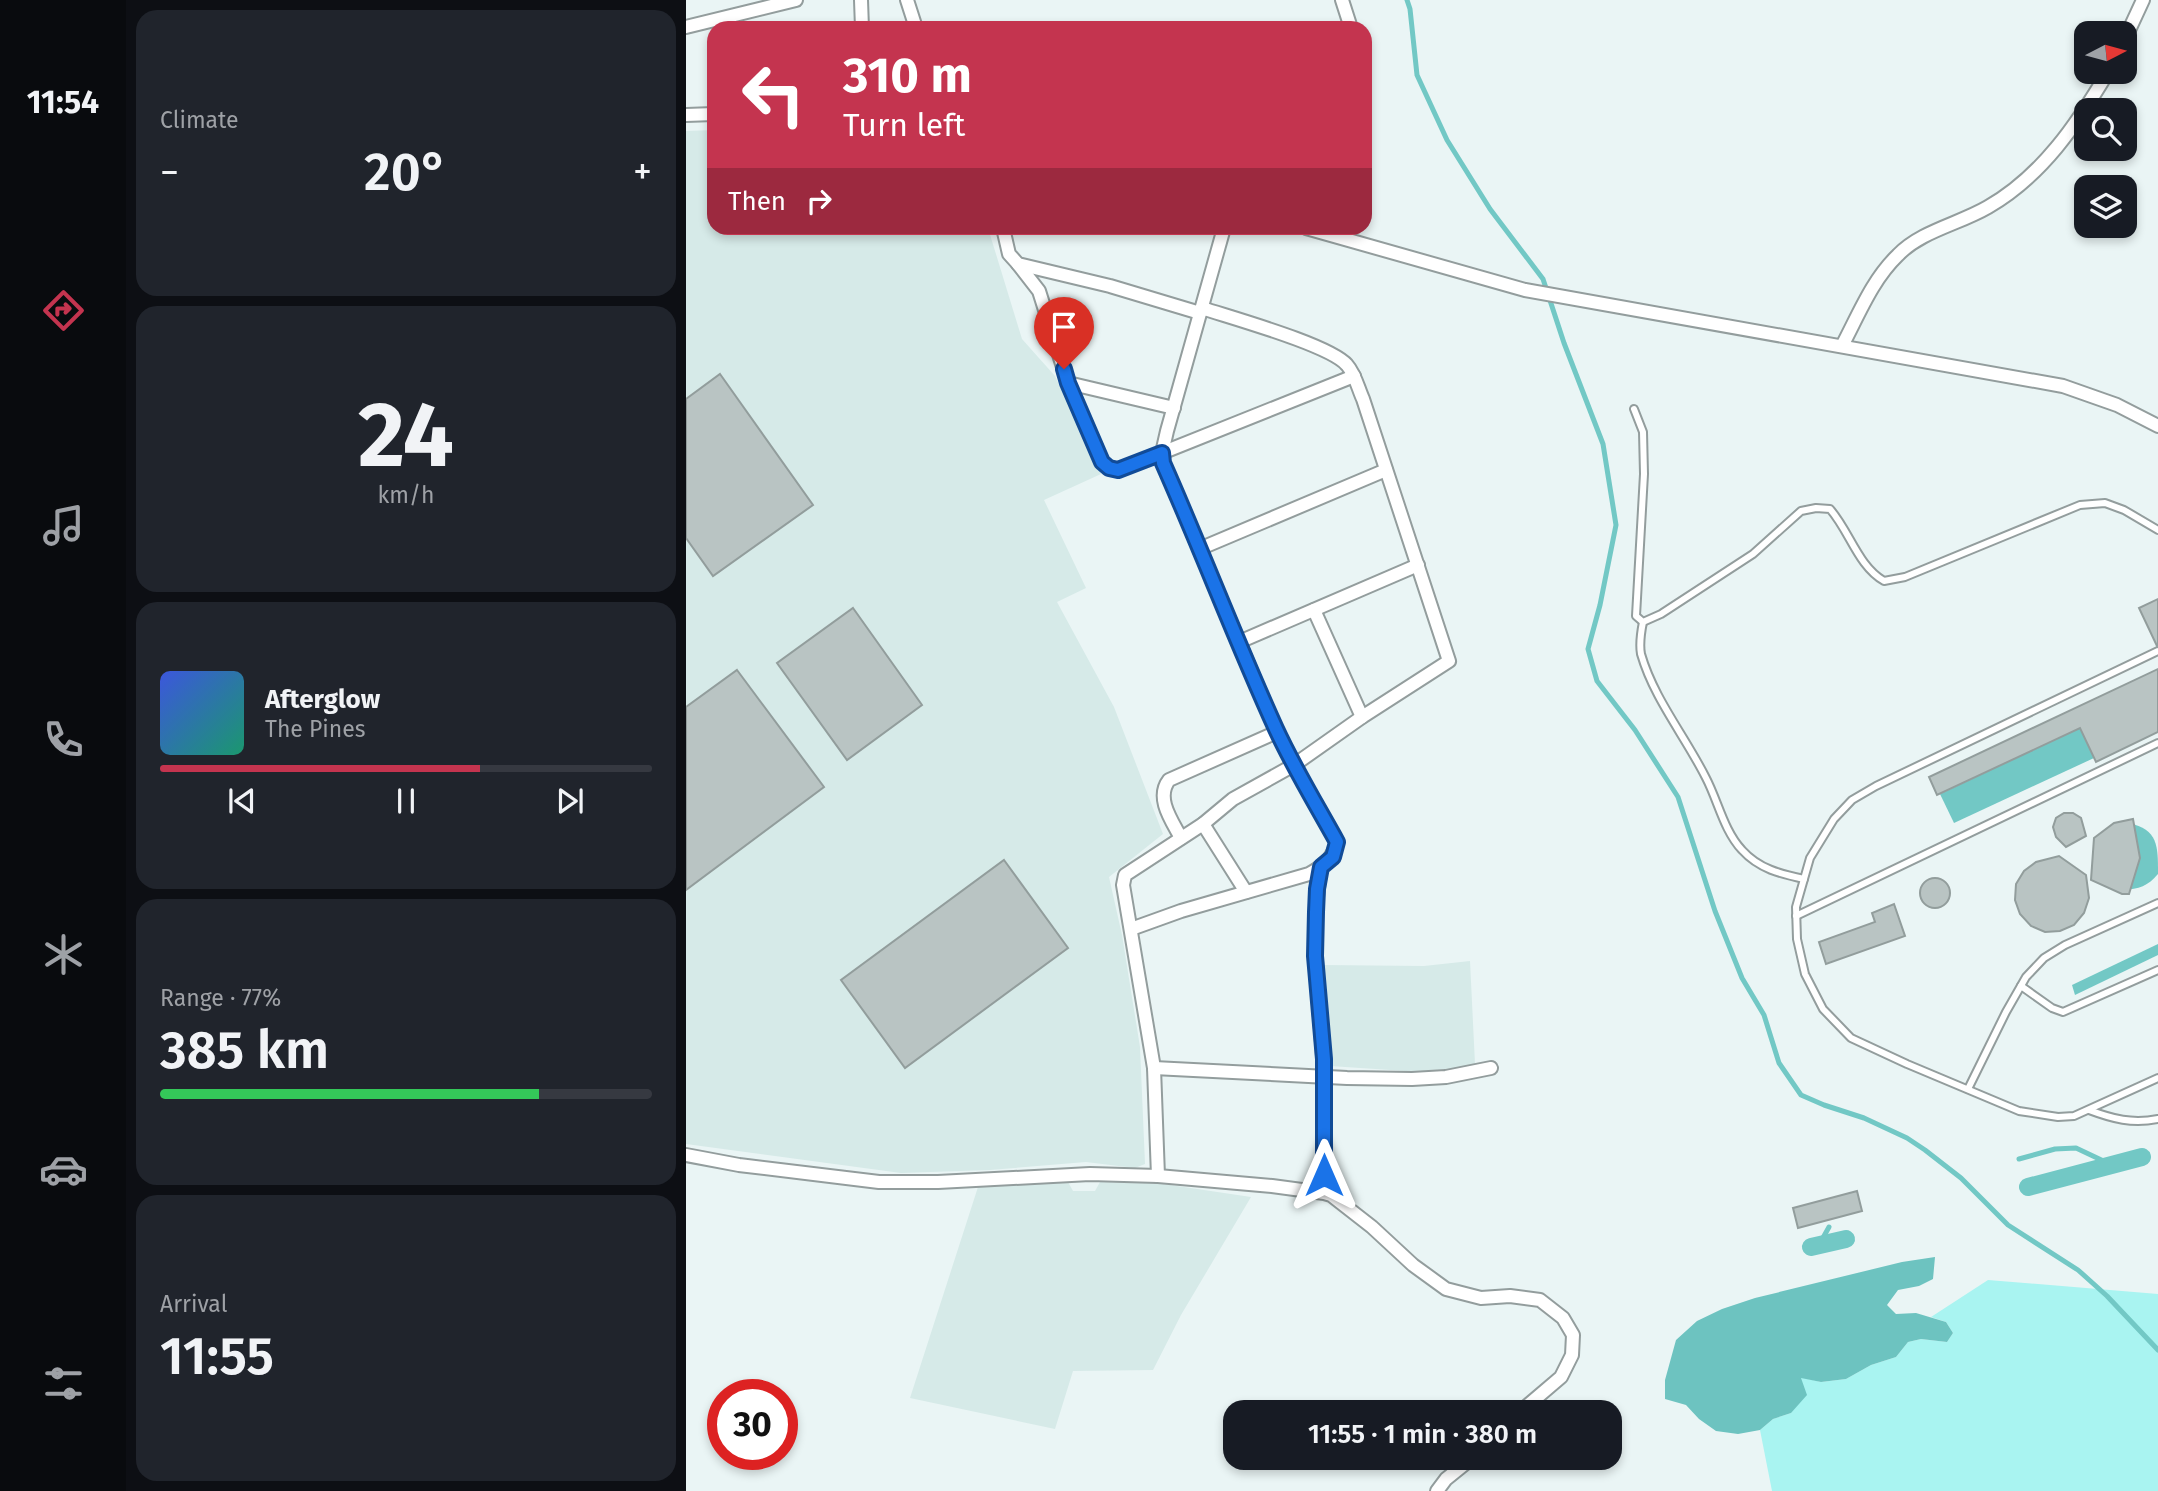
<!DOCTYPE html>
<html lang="en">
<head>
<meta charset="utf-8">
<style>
  body { margin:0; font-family:"Fira Sans",sans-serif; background:#20242c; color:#f1f3f6; height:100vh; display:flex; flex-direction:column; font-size:26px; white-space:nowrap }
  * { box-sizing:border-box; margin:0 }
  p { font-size:23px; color:#9ea1a6 }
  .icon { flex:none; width:38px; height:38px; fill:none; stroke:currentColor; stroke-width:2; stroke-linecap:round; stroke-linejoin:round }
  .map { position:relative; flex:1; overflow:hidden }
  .sheet { display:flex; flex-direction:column; gap:10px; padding:10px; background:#0d0f14; width:560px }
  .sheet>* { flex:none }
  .banner { position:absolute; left:21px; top:21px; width:665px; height:214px; border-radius:21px; box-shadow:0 4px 10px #0003; background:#c4344f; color:#fff; overflow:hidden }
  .needle { width:46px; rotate:84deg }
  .tools { position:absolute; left:1388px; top:21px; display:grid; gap:14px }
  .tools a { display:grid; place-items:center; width:63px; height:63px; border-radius:14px; background:#171b24; box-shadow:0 4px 10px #0003; font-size:35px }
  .speed { position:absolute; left:21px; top:1379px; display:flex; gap:14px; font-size:35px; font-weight:700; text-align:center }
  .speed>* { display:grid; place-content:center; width:91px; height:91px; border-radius:50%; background:#171b24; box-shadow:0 4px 10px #0003; line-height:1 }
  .speed .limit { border:10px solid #d22; background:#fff; color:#111 }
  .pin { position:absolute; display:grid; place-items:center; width:60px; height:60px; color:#fff; margin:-72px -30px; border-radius:50% 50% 50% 0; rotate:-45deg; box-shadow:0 0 7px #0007 }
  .pin .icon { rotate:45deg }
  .me { position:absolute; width:77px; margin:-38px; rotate:0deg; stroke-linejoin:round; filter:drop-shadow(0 0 5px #0008) }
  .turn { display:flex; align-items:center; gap:24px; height:147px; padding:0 21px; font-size:32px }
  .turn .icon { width:91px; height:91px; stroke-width:2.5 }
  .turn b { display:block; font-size:49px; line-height:60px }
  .then { display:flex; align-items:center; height:66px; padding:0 21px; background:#0003; gap:14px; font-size:26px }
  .big { font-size:52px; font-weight:600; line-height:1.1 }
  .sheet .card { flex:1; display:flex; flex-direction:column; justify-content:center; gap:10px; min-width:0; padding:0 24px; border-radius:21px; background:#20242c }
  .sheet .dial { align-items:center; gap:0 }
  .dial b { font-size:91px; line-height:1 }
  .song { display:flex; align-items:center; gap:21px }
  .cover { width:84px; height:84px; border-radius:10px; background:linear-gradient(135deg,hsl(230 70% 55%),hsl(160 70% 35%)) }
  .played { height:7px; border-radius:4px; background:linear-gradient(90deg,#c4344f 65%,#363941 65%) }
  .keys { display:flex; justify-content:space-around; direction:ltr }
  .heat { display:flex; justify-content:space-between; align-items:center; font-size:38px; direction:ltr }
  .charge { height:10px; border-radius:5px; background:linear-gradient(90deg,#34c759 77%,#363941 0) }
  .trip { position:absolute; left:537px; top:1400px; width:399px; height:70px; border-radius:21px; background:#171b24; box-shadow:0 4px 10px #0003; font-weight:600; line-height:70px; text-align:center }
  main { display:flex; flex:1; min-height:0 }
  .dock { display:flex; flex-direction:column; width:126px; justify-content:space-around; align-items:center; background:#090b0e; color:#9ea1a6 }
  .dock .icon { width:49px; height:49px }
  .dock .on { color:#c4344f }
  .dock b { font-size:32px; color:#f1f3f6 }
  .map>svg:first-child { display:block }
  .built { fill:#d6eae8 }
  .green { fill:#a9f4f1 }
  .forest { fill:#6dc3c0 }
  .water { fill:#72c8c5 }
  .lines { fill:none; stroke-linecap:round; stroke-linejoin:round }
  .stream { stroke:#72c8c5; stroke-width:5 }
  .canal { stroke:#72c8c5; stroke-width:18 }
  .building { fill:#b9c4c3; stroke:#929d9c; stroke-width:2 }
  .lane-casing { stroke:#939d9d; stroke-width:10 }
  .street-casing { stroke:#939d9d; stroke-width:16 }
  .lane { stroke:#fff; stroke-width:6 }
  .street { stroke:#fff; stroke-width:12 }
  .route-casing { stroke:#114b97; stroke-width:18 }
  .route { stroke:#1a73e8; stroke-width:12 }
</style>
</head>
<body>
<main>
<nav class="dock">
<b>11:54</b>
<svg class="icon on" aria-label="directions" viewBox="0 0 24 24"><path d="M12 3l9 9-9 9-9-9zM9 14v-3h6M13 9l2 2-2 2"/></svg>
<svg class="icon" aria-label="music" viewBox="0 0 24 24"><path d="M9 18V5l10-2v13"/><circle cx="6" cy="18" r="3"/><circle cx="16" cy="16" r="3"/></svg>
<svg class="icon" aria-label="phone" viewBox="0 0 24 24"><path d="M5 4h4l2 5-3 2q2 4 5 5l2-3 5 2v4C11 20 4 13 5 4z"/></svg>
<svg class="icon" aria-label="climate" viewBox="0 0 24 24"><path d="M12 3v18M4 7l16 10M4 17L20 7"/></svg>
<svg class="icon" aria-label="car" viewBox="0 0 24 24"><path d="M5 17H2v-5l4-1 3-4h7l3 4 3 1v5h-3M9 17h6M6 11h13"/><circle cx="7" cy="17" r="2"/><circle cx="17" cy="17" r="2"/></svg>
<svg class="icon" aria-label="filters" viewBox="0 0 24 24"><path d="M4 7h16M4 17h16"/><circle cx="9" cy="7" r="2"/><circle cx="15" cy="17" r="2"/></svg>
</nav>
<section class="sheet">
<div class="card"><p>Climate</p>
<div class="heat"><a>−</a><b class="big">20°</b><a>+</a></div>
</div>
<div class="card dial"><b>24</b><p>km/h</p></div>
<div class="card">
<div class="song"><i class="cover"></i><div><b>Afterglow</b><p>The Pines</p></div></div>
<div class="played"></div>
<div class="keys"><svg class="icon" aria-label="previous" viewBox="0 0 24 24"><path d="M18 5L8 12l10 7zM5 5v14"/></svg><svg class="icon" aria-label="pause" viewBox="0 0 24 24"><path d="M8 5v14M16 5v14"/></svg><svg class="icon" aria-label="next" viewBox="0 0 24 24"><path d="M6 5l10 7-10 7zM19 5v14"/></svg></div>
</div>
<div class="card"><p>Range · 77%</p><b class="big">385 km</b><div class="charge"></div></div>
<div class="card"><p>Arrival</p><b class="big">11:55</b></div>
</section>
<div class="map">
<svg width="1472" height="1491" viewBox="0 0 1472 1491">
  <rect width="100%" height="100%" fill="#eaf5f5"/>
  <g class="built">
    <polygon points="28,130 28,228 302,228 336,339 369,376 415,474 358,500 400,588 371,602 428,707 477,834 423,877 436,935 454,1047 459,1164 449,1168 400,1162 304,1170 215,1173 0,1144 0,131"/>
    <polygon points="784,961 789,1064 750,1073 644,1066 637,965 738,966"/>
    <polygon points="382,1182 387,1191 409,1191 414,1182 471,1183 565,1197 495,1315 467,1370 387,1371 369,1429 224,1398 292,1187"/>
  </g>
  <polygon class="green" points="1302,1280 1472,1294 1472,1491 1086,1491 1074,1430 1087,1419 1105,1413 1114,1377 1135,1382 1160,1379 1185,1365 1210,1357 1222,1342 1235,1339 1261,1342 1267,1333 1260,1322 1245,1317"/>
  <polygon class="forest" points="1249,1257 1247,1279 1233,1286 1212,1290 1201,1305 1210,1314 1230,1313 1260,1322 1267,1333 1261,1342 1235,1339 1222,1342 1210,1357 1185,1365 1160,1379 1135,1382 1115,1378 1121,1395 1105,1413 1087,1419 1074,1430 1052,1434 1030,1431 1013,1419 1000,1405 979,1399 979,1380 990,1340 1011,1321 1036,1309 1069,1298 1216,1262"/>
  <g class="water">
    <polygon points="1394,728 1408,758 1268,823 1254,794"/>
    <path d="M1443,823C1472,830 1472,845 1472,874C1462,886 1453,889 1437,890Z"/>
    <circle cx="1249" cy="893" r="14"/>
    <polygon points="1472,944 1472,955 1389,995 1386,985"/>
  </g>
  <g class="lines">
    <g class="stream">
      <polyline points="721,0 724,9 731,75 761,140 804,209 857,279 878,343 917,444 930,525 914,605 902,649 911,681 949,730 992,797 1029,911 1056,978 1078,1015 1093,1063 1115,1095 1138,1105 1178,1118 1221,1138 1239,1150 1275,1178 1322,1225 1392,1270 1421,1296 1472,1350"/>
      <polyline points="1333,1159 1369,1149 1390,1148 1426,1165"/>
      <polyline points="1133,1245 1143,1227"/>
    </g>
    <g class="canal">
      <polyline points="1342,1187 1456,1157"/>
      <polyline points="1125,1247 1160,1239"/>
    </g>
  </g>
  <g class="building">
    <polygon points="34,374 127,505 27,576 0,538 0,399"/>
    <polygon points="1472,599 1472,645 1471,646 1453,608"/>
    <polygon points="167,608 236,705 161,760 91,663"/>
    <polygon points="1472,669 1472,732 1410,762 1394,728 1251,795 1243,777"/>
    <polygon points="51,670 138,787 0,890 0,707"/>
    <polygon points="1378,813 1387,813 1395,818 1400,836 1380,847 1370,837 1367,827 1370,818"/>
    <polygon points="1447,819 1454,858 1443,894 1436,894 1405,880 1408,838 1428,823"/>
    <polygon points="1373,856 1400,875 1403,898 1398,913 1388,925 1374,931 1359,932 1345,926 1334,914 1329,900 1330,884 1338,871 1350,862"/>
    <polygon points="318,860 382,948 219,1068 155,980"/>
    <circle cx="1249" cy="893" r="15"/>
    <polygon points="1208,904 1219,936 1140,964 1133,942 1189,922 1186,913"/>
    <polygon points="1171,1191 1176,1211 1112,1228 1107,1208"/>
  </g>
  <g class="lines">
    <defs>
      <g id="lane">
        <path d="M948,409L957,432L958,474L950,616L957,622L975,614L1067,554L1115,511L1130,508L1144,509C1164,532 1172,566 1198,581L1219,577L1394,505L1419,503L1438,510L1472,530"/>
        <path d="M957,622C955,632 953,643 955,654C968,699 999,736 1020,778C1032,801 1038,831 1056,850C1073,869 1095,874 1118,879"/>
        <polyline points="1472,651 1190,786 1166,800 1148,819 1124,858 1110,907 1111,939 1119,974 1137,1009 1165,1038 1221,1064 1333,1111 1372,1117 1388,1116 1472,1078"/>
        <polyline points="1110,916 1472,743"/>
        <polyline points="1335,986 1366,1008 1377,1012 1472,970"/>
        <polyline points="1282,1089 1320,1012 1340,977 1358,958 1379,945 1472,903"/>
        <path d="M1403,1110C1427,1119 1446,1124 1472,1119"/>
      </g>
      <g id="street">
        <polyline points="175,0 176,28"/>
        <polyline points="221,0 230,28"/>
        <polyline points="656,0 665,28"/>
        <polyline points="0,27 110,0"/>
        <polyline points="1438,41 1457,0"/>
        <polyline points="0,115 28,114"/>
        <polyline points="317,228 323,254 332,264 424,286 514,313"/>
        <polyline points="620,228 839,290 1377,386 1431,405 1472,426"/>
        <polyline points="332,264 353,291 382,383 416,462 423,468 433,470 668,376"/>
        <path d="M1156,346C1173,314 1186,280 1212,255C1235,231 1273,224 1302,207C1356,176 1391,124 1422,72"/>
        <polyline points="382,383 488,408"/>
        <polyline points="513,549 700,470"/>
        <polyline points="628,610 676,717"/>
        <polyline points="553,642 732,565"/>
        <polyline points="517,824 560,892"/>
        <path d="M495,838C486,821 469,798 483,780L591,732"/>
        <path d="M635,868C623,930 633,994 637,1056C640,1096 638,1136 638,1176"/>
        <path d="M445,929L495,911L623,874C639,865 646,859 651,842L608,765L591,732L477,463L476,453L481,431L538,228"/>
        <polyline points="468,1068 661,1078 726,1079 760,1077 805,1068"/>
        <polyline points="0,1155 53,1165 193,1182 252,1182 404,1174 472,1176 586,1186 638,1193 645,1195 686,1227 727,1265 760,1289 795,1298 824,1296 854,1300 877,1318 887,1335 886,1355 875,1377 834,1412"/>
        <path d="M472,1176L468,1068L437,885L439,875L517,824L547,799L608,765L676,717L763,661L677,399C672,388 669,374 661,365C644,345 546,318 516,308"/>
        <polyline points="751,1491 760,1479 786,1458"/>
      </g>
    </defs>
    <use href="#lane" class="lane-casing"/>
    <use href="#street" class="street-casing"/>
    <use href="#lane" class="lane"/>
    <use href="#street" class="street"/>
  </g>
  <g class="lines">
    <defs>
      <path id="route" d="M378,369L382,383L416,462L423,468L432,470L476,453L477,463C516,551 550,641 590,729C608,768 630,804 651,842L647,857L635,867L631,889L630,912L629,956L638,1059V1175"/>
    </defs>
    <use href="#route" class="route-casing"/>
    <use href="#route" class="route"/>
  </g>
</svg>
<div class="tools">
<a><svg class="needle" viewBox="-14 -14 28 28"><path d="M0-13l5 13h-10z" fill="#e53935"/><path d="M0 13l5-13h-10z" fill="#9ea1a6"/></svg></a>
<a><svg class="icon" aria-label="search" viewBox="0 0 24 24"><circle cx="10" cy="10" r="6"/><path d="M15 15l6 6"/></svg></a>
<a><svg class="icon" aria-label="layers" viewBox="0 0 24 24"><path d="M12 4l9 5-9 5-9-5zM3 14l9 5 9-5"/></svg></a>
</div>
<div class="speed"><div class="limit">30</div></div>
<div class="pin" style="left:378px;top:369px;background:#d93025"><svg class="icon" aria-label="arrive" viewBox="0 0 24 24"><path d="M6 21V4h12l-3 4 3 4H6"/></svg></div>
<svg class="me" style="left:638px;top:1175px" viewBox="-20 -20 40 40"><path d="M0-17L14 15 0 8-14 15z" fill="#1a73e8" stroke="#fff" stroke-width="4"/></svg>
<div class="trip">11:55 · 1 min · 380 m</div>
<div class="banner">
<div class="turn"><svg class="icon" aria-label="left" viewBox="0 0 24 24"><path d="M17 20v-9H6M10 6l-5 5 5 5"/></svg><div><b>310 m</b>Turn left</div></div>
<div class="then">Then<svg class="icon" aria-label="right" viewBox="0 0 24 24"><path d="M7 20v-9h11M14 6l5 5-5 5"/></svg></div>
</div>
</div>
</main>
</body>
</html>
